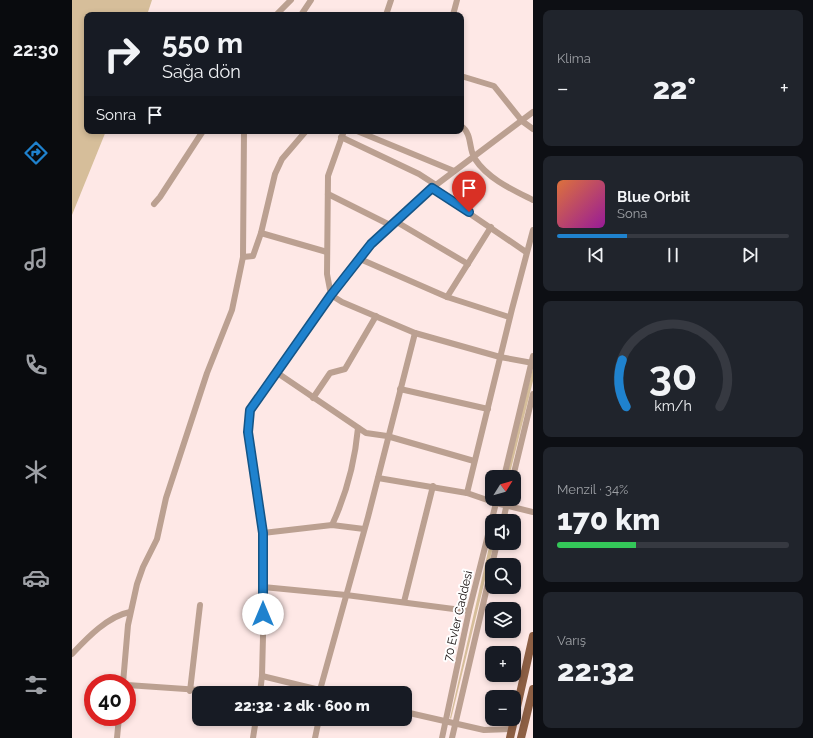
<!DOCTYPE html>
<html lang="tr">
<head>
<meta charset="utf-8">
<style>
  body { margin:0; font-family:Raleway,sans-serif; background:#20242c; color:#f1f3f6; height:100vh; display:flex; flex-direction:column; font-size:15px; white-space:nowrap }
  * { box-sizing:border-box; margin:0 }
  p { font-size:13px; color:#9ea1a6 }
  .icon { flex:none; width:22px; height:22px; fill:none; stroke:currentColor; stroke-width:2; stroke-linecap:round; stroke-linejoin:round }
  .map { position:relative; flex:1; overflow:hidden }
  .panel { display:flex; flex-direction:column; gap:10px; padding:10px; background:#0d0f14; width:280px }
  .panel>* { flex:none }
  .guide { position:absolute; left:12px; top:12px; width:380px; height:122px; border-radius:8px; box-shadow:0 2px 6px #0003; background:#171b24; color:#f1f3f6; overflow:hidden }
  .needle { width:26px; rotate:53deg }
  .controls { position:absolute; left:413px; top:470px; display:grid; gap:8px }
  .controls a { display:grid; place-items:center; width:36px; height:36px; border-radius:8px; background:#171b24; box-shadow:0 2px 6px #0003; font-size:20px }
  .speed { position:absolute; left:12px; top:674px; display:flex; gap:8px; font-size:20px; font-weight:700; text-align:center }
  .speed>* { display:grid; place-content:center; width:52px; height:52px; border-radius:50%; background:#171b24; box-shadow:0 2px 6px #0003; line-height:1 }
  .speed .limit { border:6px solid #d22; background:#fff; color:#111 }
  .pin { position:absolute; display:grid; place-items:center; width:34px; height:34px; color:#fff; margin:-41px -17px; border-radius:50% 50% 50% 0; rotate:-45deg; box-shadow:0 0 4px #0007 }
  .pin .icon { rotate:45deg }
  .me { position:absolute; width:44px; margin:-22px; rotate:0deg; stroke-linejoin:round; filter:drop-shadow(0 0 3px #0008) }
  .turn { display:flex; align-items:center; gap:14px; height:84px; padding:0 12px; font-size:18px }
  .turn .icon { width:52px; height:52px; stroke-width:2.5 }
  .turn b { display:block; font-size:28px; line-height:34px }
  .then { display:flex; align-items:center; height:38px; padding:0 12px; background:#0003; gap:8px; font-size:15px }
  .big { font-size:30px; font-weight:800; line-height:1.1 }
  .panel .tile { flex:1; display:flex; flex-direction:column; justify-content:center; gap:6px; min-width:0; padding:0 14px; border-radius:8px; background:#20242c }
  .panel .dial { align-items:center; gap:0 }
  .dial svg { height:104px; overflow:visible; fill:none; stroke:#363941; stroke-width:7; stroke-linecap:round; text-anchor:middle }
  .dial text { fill:#f1f3f6; stroke:none }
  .song { display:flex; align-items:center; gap:12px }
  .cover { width:48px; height:48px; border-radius:6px; background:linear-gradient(135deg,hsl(20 70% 55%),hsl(300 70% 35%)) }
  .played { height:4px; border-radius:2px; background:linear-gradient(90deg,#1f82ce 30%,#363941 30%) }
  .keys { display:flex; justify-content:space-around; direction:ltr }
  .heat { display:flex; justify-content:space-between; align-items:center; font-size:22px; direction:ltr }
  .charge { height:6px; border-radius:3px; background:linear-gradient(90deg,#34c759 34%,#363941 0) }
  .trip { position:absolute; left:120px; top:686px; width:220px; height:40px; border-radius:8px; background:#171b24; box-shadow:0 2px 6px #0003; font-weight:800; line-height:40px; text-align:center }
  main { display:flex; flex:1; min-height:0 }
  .tab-bar { display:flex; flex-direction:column; width:72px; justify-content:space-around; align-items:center; background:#090b0e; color:#9ea1a6 }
  .tab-bar .icon { width:28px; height:28px }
  .tab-bar .on { color:#1f82ce }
  .tab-bar b { font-size:18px; color:#f1f3f6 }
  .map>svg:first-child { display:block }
  .green { fill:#d6be9a }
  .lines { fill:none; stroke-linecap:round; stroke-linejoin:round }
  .minor { stroke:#bba091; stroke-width:6 }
  .major { stroke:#8d5f44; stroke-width:8 }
  .route-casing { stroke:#145486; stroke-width:10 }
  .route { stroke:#1f82ce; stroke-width:7 }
  .labels { text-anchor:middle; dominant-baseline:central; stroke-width:4; stroke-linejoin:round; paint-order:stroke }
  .street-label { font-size:12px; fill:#130b0a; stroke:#fff }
</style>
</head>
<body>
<main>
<nav class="tab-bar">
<b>22:30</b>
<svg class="icon on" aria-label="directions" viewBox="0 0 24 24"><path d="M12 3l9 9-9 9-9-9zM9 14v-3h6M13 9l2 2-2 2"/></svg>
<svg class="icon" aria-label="music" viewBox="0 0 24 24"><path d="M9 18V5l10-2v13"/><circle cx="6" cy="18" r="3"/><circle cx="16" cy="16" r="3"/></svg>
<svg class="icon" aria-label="phone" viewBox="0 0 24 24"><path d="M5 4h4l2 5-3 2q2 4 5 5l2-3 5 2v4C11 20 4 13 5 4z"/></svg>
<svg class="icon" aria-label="climate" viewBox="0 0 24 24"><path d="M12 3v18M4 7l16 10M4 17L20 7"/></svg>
<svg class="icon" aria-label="car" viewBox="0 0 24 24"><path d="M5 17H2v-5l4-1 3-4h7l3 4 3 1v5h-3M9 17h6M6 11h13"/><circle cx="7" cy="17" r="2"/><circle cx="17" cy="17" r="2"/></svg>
<svg class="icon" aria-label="filters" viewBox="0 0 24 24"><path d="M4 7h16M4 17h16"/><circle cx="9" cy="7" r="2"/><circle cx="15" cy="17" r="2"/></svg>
</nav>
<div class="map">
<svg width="461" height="738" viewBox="0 0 461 738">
  <rect width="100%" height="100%" fill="#fee8e6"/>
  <g class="green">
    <polygon points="0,0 80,0 75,15 15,15 15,131 34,131 0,215"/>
    <polygon points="461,368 461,381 437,477 433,477"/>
    <polygon points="420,534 420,543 422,543 379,719 378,718"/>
  </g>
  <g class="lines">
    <g class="minor">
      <polyline points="204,15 219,0"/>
      <polyline points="229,15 239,0"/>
      <polyline points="314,15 319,0"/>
      <polyline points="381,15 385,0"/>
      <polyline points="389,76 422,86 450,121 461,129"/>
      <path d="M389,126C401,134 396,149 403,159C416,179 441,190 461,200"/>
      <polyline points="272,131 256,176 255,274 259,295 270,302 343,333 428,357 461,363"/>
      <polyline points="285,131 382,171"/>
      <polyline points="269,137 347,174 364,185"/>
      <polyline points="360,188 454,252"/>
      <polyline points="256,194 318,225"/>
      <polyline points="82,204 88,197 131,131"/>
      <polyline points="323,221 396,264"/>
      <polyline points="189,233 255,252"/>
      <polyline points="171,257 181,256 189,233 203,174 210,159 234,131"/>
      <polyline points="288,259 375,297 437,317"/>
      <polyline points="375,297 419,227"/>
      <polyline points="204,372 294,433 315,436 402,461"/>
      <polyline points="328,389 416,409"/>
      <polyline points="241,398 258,373 273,369 304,316"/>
      <polyline points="432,477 461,356"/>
      <polyline points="441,477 461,394"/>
      <polyline points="306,478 395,493 424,503 461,512"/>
      <polyline points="395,493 440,309 461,230"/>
      <polyline points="431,521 436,499"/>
      <path d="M260,525C274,495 283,461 286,428"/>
      <polyline points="191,533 260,525 292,529"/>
      <polyline points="420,565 425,543"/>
      <polyline points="191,587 274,595 397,611"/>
      <polyline points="332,602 361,486"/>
      <path d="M0,654C15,638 36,616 58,612"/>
      <polyline points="190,676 260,693"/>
      <polyline points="51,683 56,625 65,584 71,567 85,539 94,498 135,373 160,310 171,257 172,131"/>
      <polyline points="55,685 172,693"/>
      <polyline points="248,690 296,517 343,333"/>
      <polyline points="118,691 128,605"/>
      <polyline points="188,693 190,676 191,636 191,533 176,432 178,410 259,295 308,235 360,188 461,112"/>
      <polyline points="333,712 412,730 440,729"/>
      <polyline points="45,738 47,717"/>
      <polyline points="181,738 184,719"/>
      <polyline points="243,738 247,719"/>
      <polyline points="370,738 397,611 425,499"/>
      <polyline points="380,738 420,566"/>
    </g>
    <g class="major">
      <polyline points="438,738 461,636"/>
      <polyline points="449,738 461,689"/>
    </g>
  </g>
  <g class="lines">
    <defs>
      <polyline id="route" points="191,614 191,533 176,432 178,410 259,295 299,244 360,188 397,212"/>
    </defs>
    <use href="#route" class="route-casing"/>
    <use href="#route" class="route"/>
  </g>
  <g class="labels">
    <g class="street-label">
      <text transform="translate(386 616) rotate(-77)">70 Evler Caddesi</text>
    </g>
  </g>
</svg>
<div class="controls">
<a><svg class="needle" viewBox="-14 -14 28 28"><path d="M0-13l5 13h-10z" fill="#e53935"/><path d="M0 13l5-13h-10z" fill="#9ea1a6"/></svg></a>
<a><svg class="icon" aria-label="sound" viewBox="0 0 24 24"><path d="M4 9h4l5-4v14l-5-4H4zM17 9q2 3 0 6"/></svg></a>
<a><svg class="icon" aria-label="search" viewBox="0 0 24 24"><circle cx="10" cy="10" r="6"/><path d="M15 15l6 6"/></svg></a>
<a><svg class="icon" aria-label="layers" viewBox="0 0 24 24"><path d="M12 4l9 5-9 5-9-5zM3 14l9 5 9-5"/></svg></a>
<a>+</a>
<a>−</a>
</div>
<div class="speed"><div class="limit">40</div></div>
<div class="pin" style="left:397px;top:212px;background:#d93025"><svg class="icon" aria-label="arrive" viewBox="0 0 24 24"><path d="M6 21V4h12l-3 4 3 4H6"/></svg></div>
<svg class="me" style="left:191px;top:614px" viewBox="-20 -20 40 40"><circle r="19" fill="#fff"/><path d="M0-13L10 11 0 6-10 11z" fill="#1f82ce"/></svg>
<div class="trip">22:32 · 2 dk · 600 m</div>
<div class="guide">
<div class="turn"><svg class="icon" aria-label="right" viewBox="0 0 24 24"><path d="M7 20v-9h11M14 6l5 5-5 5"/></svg><div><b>550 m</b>Sağa dön</div></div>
<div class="then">Sonra<svg class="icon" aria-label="arrive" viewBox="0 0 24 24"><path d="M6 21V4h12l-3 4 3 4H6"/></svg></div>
</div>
</div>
<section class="panel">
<div class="tile"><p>Klima</p>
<div class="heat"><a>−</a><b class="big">22°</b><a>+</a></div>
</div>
<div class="tile">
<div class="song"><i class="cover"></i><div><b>Blue Orbit</b><p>Sona</p></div></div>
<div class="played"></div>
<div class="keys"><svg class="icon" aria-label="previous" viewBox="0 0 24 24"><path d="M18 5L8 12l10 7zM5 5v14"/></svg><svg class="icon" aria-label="pause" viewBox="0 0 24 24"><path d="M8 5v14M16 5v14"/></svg><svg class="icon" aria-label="next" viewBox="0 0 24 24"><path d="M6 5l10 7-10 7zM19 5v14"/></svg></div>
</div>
<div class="tile dial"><svg viewBox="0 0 100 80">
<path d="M14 69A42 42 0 1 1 86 69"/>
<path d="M14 69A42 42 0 0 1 11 33" stroke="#1f82ce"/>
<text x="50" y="56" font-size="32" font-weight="700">30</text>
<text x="50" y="72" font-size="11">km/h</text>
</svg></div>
<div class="tile"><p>Menzil · 34%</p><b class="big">170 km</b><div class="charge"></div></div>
<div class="tile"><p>Varış</p><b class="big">22:32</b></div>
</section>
</main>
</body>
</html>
